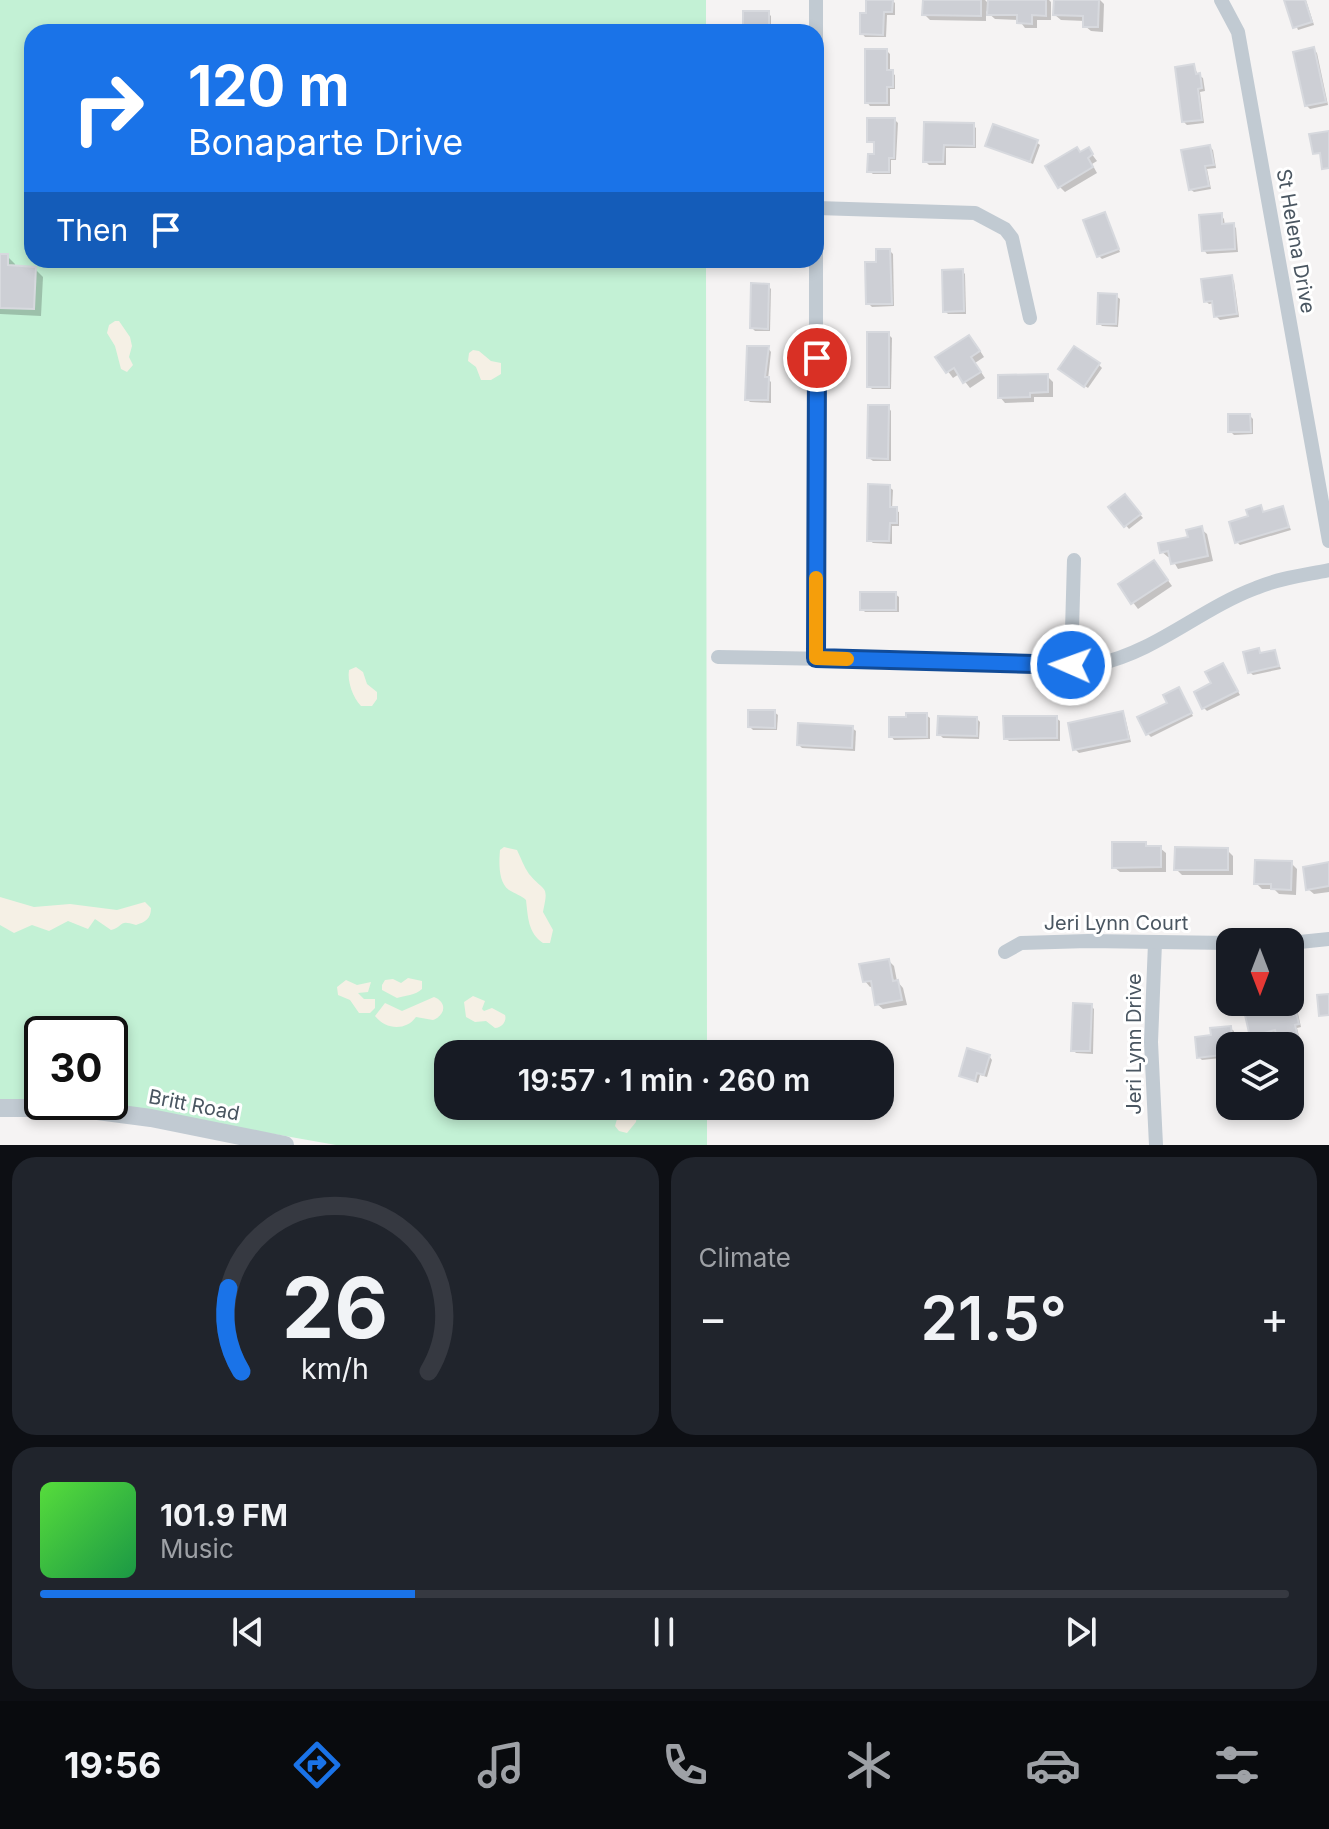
<!DOCTYPE html>
<html lang="en">
<head>
<meta charset="utf-8">
<style>
  body { margin:0; font-family:Inter,sans-serif; background:#20242c; color:#f1f3f6; height:100vh; display:flex; flex-direction:column; font-size:30px; white-space:nowrap }
  * { box-sizing:border-box; margin:0 }
  p { font-size:26px; color:#9ea1a6 }
  .icon { flex:none; width:44px; height:44px; fill:none; stroke:currentColor; stroke-width:2; stroke-linecap:round; stroke-linejoin:round }
  .map { position:relative; height:1145px; overflow:hidden }
  .sheet { display:flex; flex-direction:column; gap:12px; padding:12px; background:#0d0f14; flex:1 }
  .sheet>* { flex:none }
  .top-card { position:absolute; left:24px; top:24px; width:800px; height:244px; border-radius:24px; box-shadow:0 4px 12px #0003; background:#1a73e8; color:#fff; overflow:hidden }
  .needle { width:52px; rotate:180deg }
  .tools { position:absolute; left:1216px; top:928px; display:grid; gap:16px }
  .tools a { display:grid; place-items:center; width:88px; height:88px; border-radius:16px; background:#171b24; box-shadow:0 4px 12px #0003; font-size:40px }
  .speed { position:absolute; left:24px; top:1016px; display:flex; gap:16px; font-size:40px; font-weight:700; text-align:center }
  .speed>* { display:grid; place-content:center; width:104px; height:104px; border-radius:50%; background:#171b24; box-shadow:0 4px 12px #0003; line-height:1 }
  .speed .limit { border:4px solid #111; border-radius:12px; background:#fff; color:#111 }
  .pin { position:absolute; display:grid; place-items:center; width:68px; height:68px; color:#fff; margin:-34px; border:4px solid #fff; border-radius:50%; box-shadow:0 2px 8px #0007 }
  .me { position:absolute; width:88px; margin:-44px; rotate:272deg; stroke-linejoin:round; filter:drop-shadow(0 0 6px #0008) }
  .turn { display:flex; align-items:center; gap:28px; height:168px; padding:0 32px; font-size:36px }
  .turn .icon { width:104px; height:104px; stroke-width:2.5 }
  .turn b { display:block; font-size:56px; line-height:68px }
  .then { display:flex; align-items:center; height:76px; padding:0 32px; background:#0003; gap:16px; font-size:30px }
  .big { font-size:60px; font-weight:600; line-height:1.1 }
  .sheet .widget { flex:1; display:flex; flex-direction:column; justify-content:center; gap:12px; min-width:0; padding:0 28px; border-radius:24px; background:#20242c }
  .sheet .dial { align-items:center; gap:0 }
  .dial svg { height:208px; overflow:visible; fill:none; stroke:#363941; stroke-width:7; stroke-linecap:round; text-anchor:middle }
  .dial text { fill:#f1f3f6; stroke:none }
  .song { display:flex; align-items:center; gap:24px }
  .cover { width:96px; height:96px; border-radius:12px; background:linear-gradient(135deg,hsl(110 70% 55%),hsl(140 70% 35%)) }
  .played { height:8px; border-radius:4px; background:linear-gradient(90deg,#1a73e8 30%,#363941 30%) }
  .keys { display:flex; justify-content:space-around; direction:ltr }
  .heat { display:flex; justify-content:space-between; align-items:center; font-size:44px; direction:ltr }
  .sheet .tiles { flex:1; display:grid; gap:12px; grid-template-columns:1fr 1fr }
  .widget:last-child { grid-column:span 2 }
  .trip { position:absolute; left:434px; top:1040px; width:460px; height:80px; border-radius:24px; background:#171b24; box-shadow:0 4px 12px #0003; font-weight:600; line-height:80px; text-align:center }
  .dock { display:flex; height:128px; justify-content:space-around; align-items:center; background:#090b0e; color:#9ea1a6 }
  .dock .icon { width:56px; height:56px }
  .dock .current { color:#1a73e8 }
  .dock b { font-size:36px; color:#f1f3f6 }
  .map>svg:first-child { display:block }
  .green { fill:#c3f1d5; fill-rule:evenodd }
  .sand { fill:#f5f0e5 }
  .shadow { fill:#0003 }
  .building { fill:#cdcfd5; stroke:#d7d9de; stroke-width:2 }
  .lines { fill:none; stroke-linecap:round; stroke-linejoin:round }
  .minor { stroke:#c1cad2; stroke-width:14 }
  .tertiary { stroke:#c1cad2; stroke-width:18 }
  .route-casing { stroke:#114b97; stroke-width:20 }
  .route { stroke:#1a73e8; stroke-width:14 }
  .slow { stroke:#f59e0b; stroke-width:14 }
  .labels { text-anchor:middle; dominant-baseline:central; stroke-width:6; stroke-linejoin:round; paint-order:stroke }
  .street-label { font-size:20px; fill:#4a5661; stroke:#fff }
</style>
</head>
<body>
<div class="map">
<svg width="1329" height="1145" viewBox="0 0 1329 1145">
  <rect width="100%" height="100%" fill="#f5f3f3"/>
  <path class="green" d="M0,0H706V32H32V260H706L707,1054H448V1106H707V1145H336L222,1125L0,1102ZM42,1034H110V1102H42Z"/>
  <g class="sand">
    <polygon points="115,321 119,321 130,337 132,346 129,357 133,365 127,372 121,369 115,346 107,333 109,325"/>
    <polygon points="473,350 479,351 491,361 501,363 501,374 491,380 481,380 476,367 468,361 469,353"/>
    <path d="M356,667L363,672L367,684L377,692V699L372,706H361C353,698 347,681 349,670Z"/>
    <path d="M504,847L517,850C521,858 524,867 529,874C545,893 549,884 543,912L553,930L550,943H543C528,933 528,917 526,900C521,895 515,894 509,890C498,882 499,862 500,850Z"/>
    <path d="M0,897L34,907L70,904L117,910L145,902L151,908C151,919 145,922 136,925C118,919 125,926 111,930L95,919L88,929L68,921L49,931L32,925L14,933L0,925Z"/>
    <path d="M408,978L422,981V989C416,995 404,996 397,998L382,990V985L385,980L393,979L401,983Z"/>
    <polygon points="346,980 357,985 371,982 368,992 358,993 364,999 375,999 375,1008 370,1013 359,1013 350,1000 338,995 337,987"/>
    <path d="M473,996L485,1001L482,1009L484,1011L492,1008L505,1015C507,1021 502,1028 495,1028L486,1021L475,1022L466,1017L464,1002Z"/>
    <path d="M434,997C447,1002 446,1015 433,1020L416,1017C406,1031 386,1030 375,1016L385,1003L402,1011Z"/>
    <polygon points="618,1106 638,1106 636,1122 627,1133 619,1131 615,1126 619,1112"/>
  </g>
  <g class="shadow">
    <polygon points="868,0 892,0 895,3 895,15 887,15 886,37 865,37 862,33 868,16"/>
    <polygon points="925,0 985,0 990,5 990,0 1049,0 1051,2 1051,20 1037,20 1037,28 1025,28 1019,20 995,19 986,11 986,21 930,20 924,14"/>
    <polygon points="1056,0 1100,0 1104,4 1103,32 1091,31 1085,26 1085,21 1061,20 1055,15"/>
    <polygon points="1286,0 1306,0 1314,25 1298,30"/>
    <polygon points="768,13 771,16 771,31 738,32 745,31"/>
    <polygon points="1314,50 1317,53 1328,105 1310,109 1306,105"/>
    <polygon points="887,51 890,54 890,72 895,75 895,89 890,89 890,106 870,106 867,102"/>
    <polygon points="1194,66 1198,75 1203,78 1205,91 1200,92 1204,123 1187,125 1184,122"/>
    <polygon points="895,120 898,123 896,160 891,160 891,174 873,174 869,171 876,156 876,145 869,141"/>
    <polygon points="926,124 973,125 976,128 976,148 946,148 946,165 929,165 925,161"/>
    <polygon points="1036,142 1040,145 1033,164 987,145"/>
    <polygon points="1210,147 1213,150 1216,168 1207,169 1211,189 1194,192 1190,189"/>
    <polygon points="1088,149 1097,161 1092,164 1097,173 1065,192 1060,187 1081,153"/>
    <polygon points="1104,214 1120,252 1102,259 1099,256"/>
    <polygon points="1221,215 1224,219 1225,226 1233,225 1236,228 1238,252 1207,254 1204,250"/>
    <polygon points="890,251 893,254 894,306 872,307 868,303"/>
    <polygon points="0,256 7,256 15,264 15,268 35,269 43,277 41,316 0,314"/>
    <polygon points="962,271 965,274 966,314 948,314 945,311"/>
    <polygon points="1231,277 1234,281 1239,317 1220,320 1216,316 1214,303 1209,304 1206,301"/>
    <polygon points="768,286 771,289 770,331 755,331 752,328"/>
    <polygon points="1116,296 1120,299 1118,327 1102,326 1099,323"/>
    <polygon points="888,334 892,338 891,389 872,389 869,386"/>
    <polygon points="975,343 984,357 975,363 985,378 970,388 959,374 953,378 938,358"/>
    <polygon points="768,348 771,352 768,379 771,382 771,403 750,402 747,399"/>
    <polygon points="1099,365 1102,368 1088,388 1064,372"/>
    <polygon points="1047,376 1053,382 1053,397 1034,397 1034,402 1005,403 1000,397"/>
    <polygon points="888,407 891,411 891,461 873,461 869,458"/>
    <polygon points="1250,416 1253,419 1253,434 1234,435 1230,431"/>
    <polygon points="889,487 893,490 892,509 899,512 899,526 892,526 892,544 873,543 869,540"/>
    <polygon points="1128,500 1143,518 1129,529 1111,507"/>
    <polygon points="1260,508 1264,513 1282,508 1291,530 1240,545 1237,542 1250,518"/>
    <polygon points="1201,529 1207,534 1213,561 1178,569 1171,557 1168,557 1162,552 1190,539"/>
    <polygon points="1159,568 1172,586 1138,609 1120,585"/>
    <polygon points="895,594 899,597 899,612 865,612 862,609"/>
    <polygon points="1258,651 1262,655 1274,652 1281,669 1253,675 1250,672"/>
    <polygon points="1223,665 1240,695 1207,711 1204,708"/>
    <polygon points="1179,690 1193,716 1151,737 1147,733"/>
    <polygon points="774,712 778,715 777,730 753,730 750,727"/>
    <polygon points="1122,713 1125,717 1131,742 1079,753 1075,749"/>
    <polygon points="926,715 930,718 930,739 894,740 891,736"/>
    <polygon points="1056,718 1060,721 1060,741 1009,741 1006,738"/>
    <polygon points="977,719 980,722 979,739 943,738 939,734"/>
    <polygon points="852,728 856,731 855,751 802,748 799,745"/>
    <polygon points="1145,844 1149,848 1160,848 1166,853 1166,872 1120,872 1114,867"/>
    <polygon points="1227,850 1233,856 1233,875 1182,875 1176,869"/>
    <polygon points="1291,863 1297,869 1296,895 1279,894 1274,889 1262,889 1256,883"/>
    <polygon points="1329,864 1329,892 1314,894 1308,889"/>
    <polygon points="889,961 894,966 897,981 903,988 907,1005 883,1009 877,1004 874,986 870,987 865,981"/>
    <polygon points="1293,1005 1297,1009 1301,1027 1297,1028 1300,1040 1283,1044 1278,1033 1255,1039 1252,1036"/>
    <polygon points="1091,1006 1094,1009 1093,1054 1076,1053 1073,1050"/>
    <polygon points="1230,1028 1234,1031 1235,1046 1230,1046 1230,1057 1202,1060 1199,1057 1213,1037"/>
    <polygon points="989,1056 992,1060 987,1077 980,1075 978,1083 961,1076"/>
  </g>
  <g class="building">
    <polygon points="866,0 893,0 892,12 884,12 883,35 860,34 860,13 866,13"/>
    <polygon points="923,0 981,0 981,16 922,15"/>
    <polygon points="988,0 1046,0 1046,16 1032,15 1032,24 1017,23 1017,15 987,15"/>
    <polygon points="1054,0 1099,0 1098,27 1083,27 1083,16 1053,15"/>
    <polygon points="1284,0 1305,0 1312,22 1293,28"/>
    <polygon points="743,11 769,11 769,29 764,28 764,32 736,32 736,29 743,29"/>
    <polygon points="1314,47 1326,102 1305,106 1293,52"/>
    <polygon points="865,49 887,49 887,70 893,70 893,87 887,87 887,103 865,103"/>
    <polygon points="1194,64 1196,74 1200,73 1202,88 1198,89 1202,120 1182,122 1175,67"/>
    <polygon points="867,118 895,118 894,158 889,158 889,172 867,172 868,154 874,154 874,142 867,142"/>
    <polygon points="924,122 974,123 974,146 944,145 943,162 923,162"/>
    <polygon points="993,124 1038,140 1030,162 985,146"/>
    <polygon points="1329,131 1329,168 1322,169 1320,153 1313,154 1309,134"/>
    <polygon points="1210,145 1214,165 1205,166 1209,186 1189,190 1181,150"/>
    <polygon points="1077,147 1080,152 1089,147 1093,154 1088,158 1093,167 1058,188 1045,166"/>
    <polygon points="1105,212 1119,249 1097,257 1083,220"/>
    <polygon points="1222,213 1222,224 1234,223 1235,249 1202,251 1199,215"/>
    <polygon points="876,249 890,249 892,304 866,304 865,262 876,262"/>
    <polygon points="0,254 8,254 8,265 36,267 34,309 0,308"/>
    <polygon points="963,269 964,311 943,312 942,270"/>
    <polygon points="1232,275 1237,314 1214,317 1212,301 1204,302 1201,279"/>
    <polygon points="751,283 769,284 768,329 750,328"/>
    <polygon points="1098,293 1117,294 1116,324 1097,324"/>
    <rect x="867" y="332" width="22" height="55"/>
    <polygon points="969,335 980,351 971,357 981,372 963,383 954,368 946,373 935,357"/>
    <polygon points="747,346 769,346 765,377 769,377 768,400 745,400"/>
    <polygon points="1074,346 1100,363 1084,387 1058,369"/>
    <polygon points="1048,374 1048,392 1030,393 1030,397 998,398 998,375"/>
    <polygon points="868,405 889,405 888,459 867,458"/>
    <polygon points="1228,414 1250,414 1251,432 1228,432"/>
    <polygon points="868,484 890,485 890,507 897,507 897,523 890,523 889,541 867,541"/>
    <polygon points="1125,494 1141,514 1124,527 1108,507"/>
    <polygon points="1261,505 1263,512 1283,506 1289,527 1235,543 1229,522 1248,516 1246,510"/>
    <polygon points="1202,526 1208,556 1171,564 1168,551 1160,553 1158,543 1188,537 1186,530"/>
    <polygon points="1154,560 1168,580 1131,604 1118,584"/>
    <rect x="860" y="592" width="36" height="18"/>
    <polygon points="1259,648 1260,653 1275,650 1279,666 1248,673 1243,652"/>
    <polygon points="1223,663 1238,691 1202,709 1194,692 1211,683 1205,672"/>
    <polygon points="1179,687 1192,713 1146,735 1137,717 1167,703 1163,695"/>
    <polygon points="748,710 775,710 775,728 748,727"/>
    <polygon points="1123,711 1129,739 1073,750 1068,723"/>
    <polygon points="906,713 927,713 927,737 889,737 889,717 906,717"/>
    <polygon points="938,716 977,717 977,736 937,735"/>
    <polygon points="1003,716 1057,716 1057,738 1004,739"/>
    <polygon points="798,723 853,726 852,748 797,745"/>
    <polygon points="1112,842 1146,842 1146,846 1161,846 1161,867 1112,868"/>
    <polygon points="1175,847 1228,848 1228,870 1174,870"/>
    <polygon points="1255,860 1292,861 1291,890 1271,889 1271,884 1254,884"/>
    <polygon points="1329,862 1329,886 1306,890 1303,867"/>
    <polygon points="889,959 893,981 898,980 902,1000 875,1005 871,981 863,982 859,964"/>
    <polygon points="1329,994 1329,1015 1319,1016 1317,995"/>
    <polygon points="1073,1003 1092,1004 1090,1051 1071,1051"/>
    <polygon points="1294,1003 1299,1024 1295,1025 1298,1037 1278,1042 1275,1030 1250,1037 1245,1015"/>
    <polygon points="1231,1026 1233,1046 1230,1046 1230,1054 1197,1058 1195,1037 1211,1035 1210,1028"/>
    <polygon points="967,1048 990,1055 984,1075 977,1073 975,1081 959,1076"/>
  </g>
  <g class="lines">
    <g class="minor">
      <polyline points="816,0 816,658"/>
      <polyline points="1221,0 1238,32 1329,541"/>
      <polyline points="817,208 975,213 1005,229 1012,238 1030,318"/>
      <path d="M718,657L1098,664C1157,651 1200,609 1256,588C1279,578 1305,575 1329,570"/>
      <polyline points="1071,665 1074,560"/>
      <polyline points="1155,943 1151,1042 1156,1145"/>
      <polyline points="1290,943 1329,939"/>
      <polyline points="1005,952 1021,943 1088,941 1230,943"/>
    </g>
    <polyline class="tertiary" points="0,1108 75,1108 151,1118 285,1145"/>
  </g>
  <g class="lines">
    <defs>
      <polyline id="route" points="817,358 816,658 1071,665"/>
    </defs>
    <use href="#route" class="route-casing"/>
    <use href="#route" class="route"/>
    <polyline class="slow" points="816,578 816,658 847,659"/>
  </g>
  <g class="labels">
    <g class="street-label">
      <text transform="translate(1296 241) rotate(80)">St Helena Drive</text>
      <text x="1116" y="923">Jeri Lynn Court</text>
      <text transform="translate(1134 1044) rotate(-90)">Jeri Lynn Drive</text>
      <text transform="translate(194 1105) rotate(11)">Britt Road</text>
    </g>
  </g>
</svg>
<div class="tools">
<a><svg class="needle" viewBox="-14 -14 28 28"><path d="M0-13l5 13h-10z" fill="#e53935"/><path d="M0 13l5-13h-10z" fill="#9ea1a6"/></svg></a>
<a><svg class="icon" aria-label="layers" viewBox="0 0 24 24"><path d="M12 4l9 5-9 5-9-5zM3 14l9 5 9-5"/></svg></a>
</div>
<div class="speed"><div class="limit">30</div></div>
<div class="pin" style="left:817px;top:358px;background:#d93025"><svg class="icon" aria-label="arrive" viewBox="0 0 24 24"><path d="M6 21V4h12l-3 4 3 4H6"/></svg></div>
<svg class="me" style="left:1071px;top:665px" viewBox="-20 -20 40 40"><circle r="17" fill="#1a73e8" stroke="#fff" stroke-width="3"/><path d="M0-11L8 9 0 5-8 9z" fill="#fff"/></svg>
<div class="trip">19:57 · 1 min · 260 m</div>
<div class="top-card">
<div class="turn"><svg class="icon" aria-label="right" viewBox="0 0 24 24"><path d="M7 20v-9h11M14 6l5 5-5 5"/></svg><div><b>120 m</b>Bonaparte Drive</div></div>
<div class="then">Then<svg class="icon" aria-label="arrive" viewBox="0 0 24 24"><path d="M6 21V4h12l-3 4 3 4H6"/></svg></div>
</div>
</div>
<section class="sheet">
<div class="tiles">
<div class="widget dial"><svg viewBox="0 0 100 80">
<path d="M14 69A42 42 0 1 1 86 69"/>
<path d="M14 69A42 42 0 0 1 9 37" stroke="#1a73e8"/>
<text x="50" y="56" font-size="32" font-weight="700">26</text>
<text x="50" y="72" font-size="11">km/h</text>
</svg></div>
<div class="widget"><p>Climate</p>
<div class="heat"><a>−</a><b class="big">21.5°</b><a>+</a></div>
</div>
<div class="widget">
<div class="song"><i class="cover"></i><div><b>101.9 FM</b><p>Music</p></div></div>
<div class="played"></div>
<div class="keys"><svg class="icon" aria-label="previous" viewBox="0 0 24 24"><path d="M18 5L8 12l10 7zM5 5v14"/></svg><svg class="icon" aria-label="pause" viewBox="0 0 24 24"><path d="M8 5v14M16 5v14"/></svg><svg class="icon" aria-label="next" viewBox="0 0 24 24"><path d="M6 5l10 7-10 7zM19 5v14"/></svg></div>
</div>
</div>
</section>
<nav class="dock">
<b>19:56</b>
<svg class="icon current" aria-label="directions" viewBox="0 0 24 24"><path d="M12 3l9 9-9 9-9-9zM9 14v-3h6M13 9l2 2-2 2"/></svg>
<svg class="icon" aria-label="music" viewBox="0 0 24 24"><path d="M9 18V5l10-2v13"/><circle cx="6" cy="18" r="3"/><circle cx="16" cy="16" r="3"/></svg>
<svg class="icon" aria-label="phone" viewBox="0 0 24 24"><path d="M5 4h4l2 5-3 2q2 4 5 5l2-3 5 2v4C11 20 4 13 5 4z"/></svg>
<svg class="icon" aria-label="climate" viewBox="0 0 24 24"><path d="M12 3v18M4 7l16 10M4 17L20 7"/></svg>
<svg class="icon" aria-label="car" viewBox="0 0 24 24"><path d="M5 17H2v-5l4-1 3-4h7l3 4 3 1v5h-3M9 17h6M6 11h13"/><circle cx="7" cy="17" r="2"/><circle cx="17" cy="17" r="2"/></svg>
<svg class="icon" aria-label="filters" viewBox="0 0 24 24"><path d="M4 7h16M4 17h16"/><circle cx="9" cy="7" r="2"/><circle cx="15" cy="17" r="2"/></svg>
</nav>
</body>
</html>
